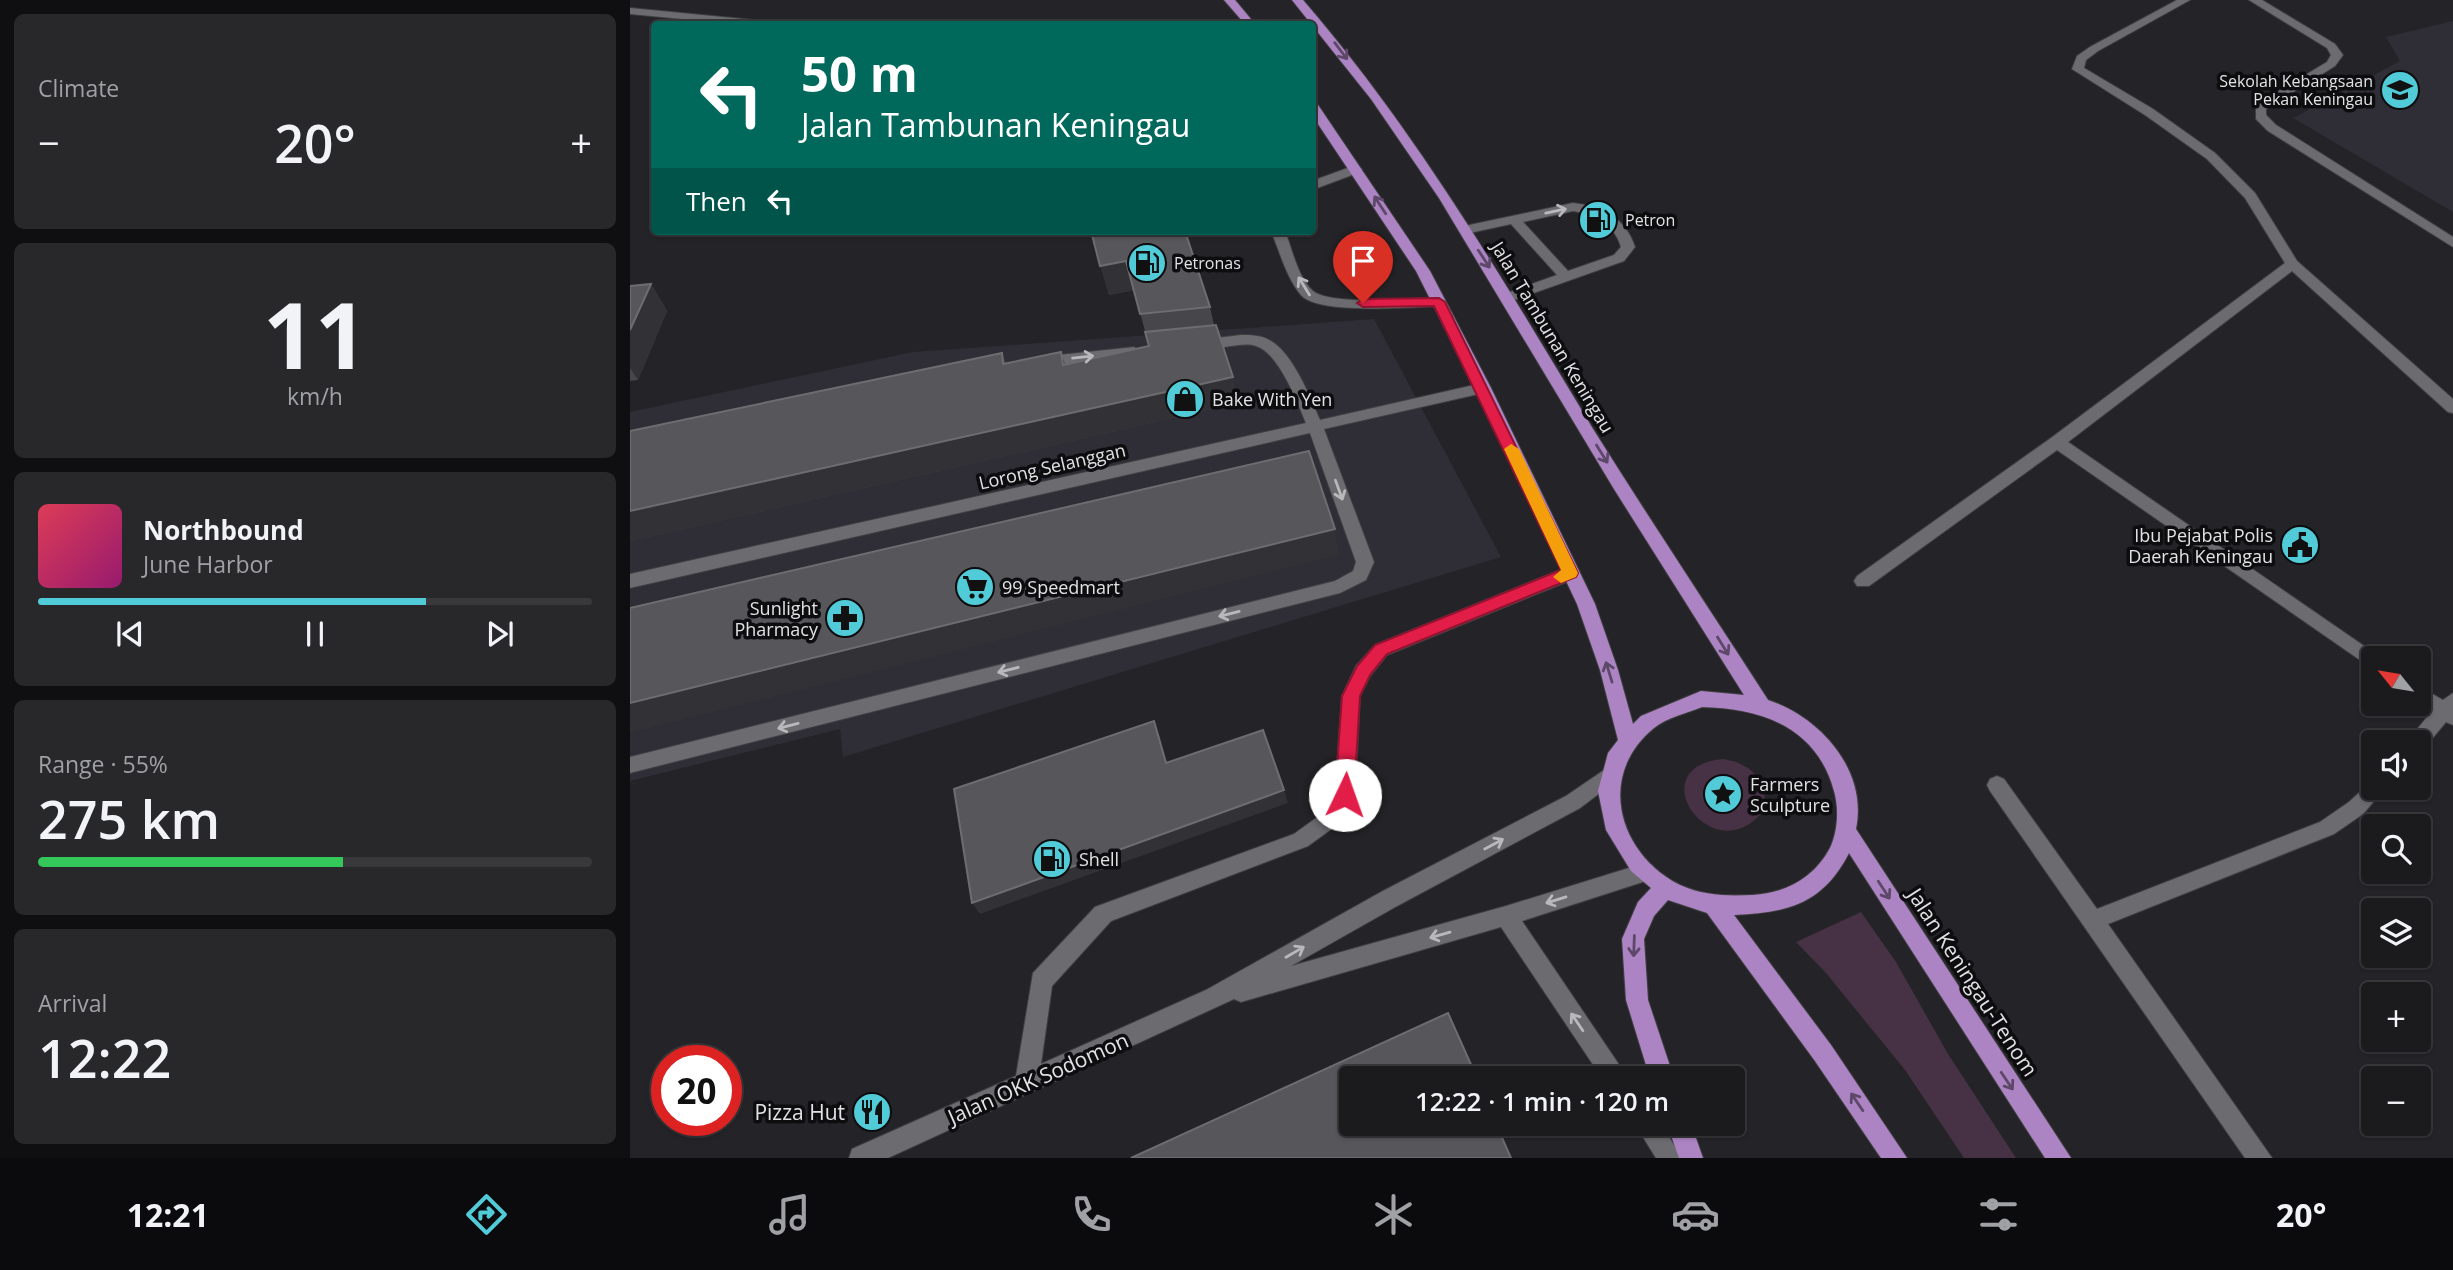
<!DOCTYPE html>
<html lang="en">
<head>
<meta charset="utf-8">
<style>
  body { margin:0; font-family:"Open Sans",sans-serif; background:#28272a; color:#f1f3f6; height:100vh; display:flex; flex-direction:column; font-size:26px; white-space:nowrap }
  * { box-sizing:border-box; margin:0 }
  p { font-size:23px; color:#a0a1a4 }
  .icon { flex:none; width:38px; height:38px; fill:none; stroke:currentColor; stroke-width:2; stroke-linecap:round; stroke-linejoin:round }
  .map { position:relative; flex:1; overflow:hidden }
  .side { display:flex; flex-direction:column; gap:14px; padding:14px; background:#0f0e10; width:630px }
  .side>* { flex:none }
  .top-card { position:absolute; left:21px; top:21px; width:665px; height:214px; border-radius:7px; box-shadow:0 2px 5px #0004,0 0 0 2px #39383b; background:#00695c; color:#fff; overflow:hidden }
  .needle { width:46px; rotate:300deg }
  .controls { position:absolute; left:1731px; top:646px; display:grid; gap:14px }
  .controls a { display:grid; place-items:center; width:70px; height:70px; border-radius:7px; background:#1b1a1d; box-shadow:0 2px 5px #0004,0 0 0 2px #39383b; font-size:35px }
  .speed { position:absolute; left:21px; top:1045px; display:flex; gap:14px; font-size:35px; font-weight:700; text-align:center }
  .speed>* { display:grid; place-content:center; width:91px; height:91px; border-radius:50%; background:#1b1a1d; box-shadow:0 2px 5px #0004,0 0 0 2px #39383b; line-height:1 }
  .speed .limit { border:10px solid #d22; background:#fff; color:#111 }
  .pin { position:absolute; display:grid; place-items:center; width:60px; height:60px; color:#fff; margin:-72px -30px; border-radius:50% 50% 50% 0; rotate:-45deg; box-shadow:0 0 7px #0007 }
  .pin .icon { rotate:45deg }
  .me { position:absolute; width:77px; margin:-38px; rotate:3deg; stroke-linejoin:round; filter:drop-shadow(0 0 5px #0008) }
  .turn { display:flex; align-items:center; gap:24px; height:147px; padding:0 35px; font-size:32px }
  .turn .icon { width:91px; height:91px; stroke-width:2.5 }
  .turn b { display:block; font-size:49px; line-height:60px }
  .then { display:flex; align-items:center; height:66px; padding:0 35px; background:#0003; gap:14px; font-size:26px }
  .big { font-size:52px; font-weight:600; line-height:1.1 }
  .side .card { flex:1; display:flex; flex-direction:column; justify-content:center; gap:10px; min-width:0; padding:0 24px; border-radius:10px; background:#28272a }
  .side .dial { align-items:center; gap:0 }
  .dial b { font-size:91px; line-height:1 }
  .song { display:flex; align-items:center; gap:21px }
  .cover { width:84px; height:84px; border-radius:10px; background:linear-gradient(135deg,hsl(350 70% 55%),hsl(320 70% 35%)) }
  .played { height:7px; border-radius:4px; background:linear-gradient(90deg,#52cbd8 70%,#39383b 70%) }
  .keys { display:flex; justify-content:space-around; direction:ltr }
  .heat { display:flex; justify-content:space-between; align-items:center; font-size:38px; direction:ltr }
  .charge { height:10px; border-radius:5px; background:linear-gradient(90deg,#34c759 55%,#39383b 0) }
  .trip { position:absolute; left:709px; top:1066px; width:406px; height:70px; border-radius:7px; background:#1b1a1d; box-shadow:0 2px 5px #0004,0 0 0 2px #39383b; font-weight:600; line-height:70px; text-align:center }
  .menu { display:flex; height:112px; justify-content:space-around; align-items:center; background:#0b0a0c; color:#a0a1a4 }
  .menu .icon { width:49px; height:49px }
  .menu .active { color:#52cbd8 }
  .menu b { font-size:32px; color:#f1f3f6 }
  main { display:flex; flex:1; min-height:0 }
  .map>svg:first-child { display:block }
  .built { fill:#2f2d36 }
  .green { fill:#473144 }
  .lines { fill:none; stroke-linecap:round; stroke-linejoin:round }
  .minor-casing { stroke:#404043; stroke-width:2 }
  .major-casing { stroke:#404043; stroke-width:2 }
  .minor { fill:#6c6b6f; fill-rule:evenodd }
  .major { fill:#ad84c3; fill-rule:evenodd }
  .wall { fill:#47474b }
  .shaded-wall { fill:#323135 }
  .building { fill:#57575b; stroke:#6d6d70; stroke-width:2 }
  .oneway { stroke:#5d4869 }
  .oneway2 { stroke:#b9b8bb }
  .route { fill:#e11d48; stroke:#92132f; stroke-width:2 }
  .slow { fill:#f59e0b }
  .labels { text-anchor:middle; dominant-baseline:central; stroke-width:7; stroke-linejoin:round; paint-order:stroke }
  .far-poi-label { font-size:16px; fill:#e2e1e4; stroke:#0d0d0f; text-anchor:start }
  .street-label { font-size:18px; fill:#e2e1e4; stroke:#0d0d0f }
  .poi-label { font-size:18px; fill:#e2e1e4; stroke:#0d0d0f; text-anchor:start }
  .near-street-label { font-size:21px; fill:#e2e1e4; stroke:#0d0d0f }
  .near-poi-label { font-size:21px; fill:#e2e1e4; stroke:#0d0d0f; text-anchor:end }
</style>
</head>
<body>
<main>
<section class="side">
<div class="card"><p>Climate</p>
<div class="heat"><a>−</a><b class="big">20°</b><a>+</a></div>
</div>
<div class="card dial"><b>11</b><p>km/h</p></div>
<div class="card">
<div class="song"><i class="cover"></i><div><b>Northbound</b><p>June Harbor</p></div></div>
<div class="played"></div>
<div class="keys"><svg class="icon" aria-label="previous" viewBox="0 0 24 24"><path d="M18 5L8 12l10 7zM5 5v14"/></svg><svg class="icon" aria-label="pause" viewBox="0 0 24 24"><path d="M8 5v14M16 5v14"/></svg><svg class="icon" aria-label="next" viewBox="0 0 24 24"><path d="M6 5l10 7-10 7zM19 5v14"/></svg></div>
</div>
<div class="card"><p>Range · 55%</p><b class="big">275 km</b><div class="charge"></div></div>
<div class="card"><p>Arrival</p><b class="big">12:22</b></div>
</section>
<div class="map">
<svg width="1823" height="1158" viewBox="0 0 1823 1158">
  <rect width="100%" height="100%" fill="#242327"/>
  <g class="built">
    <polygon points="1823,21 1823,212 1663,118 1770,61 1756,37"/>
    <polygon points="744,319 871,557 213,757 210,729 0,781 0,412 283,352"/>
  </g>
  <g class="green">
    <path d="M1093,759C1113,762 1124,770 1135,787L1134,810C1084,875 1007,767 1093,759Z"/>
    <polygon points="1231,912 1266,962 1318,1054 1386,1158 1334,1158 1275,1070 1196,973 1166,942"/>
  </g>
  <g class="lines">
    <defs>
      <g id="minor">
        <polygon points="1547,0 1560,0 1468,51 1456,60 1454,68 1523,109 1585,153 1625,193 1667,261 1823,399 1823,413 1818,412 1662,271 1438,442 1750,657 1743,658 1743,669 1427,450 1239,586 1227,586 1224,581 1227,576 1421,438 1655,263 1615,198 1577,159 1515,115 1442,69 1447,56 1460,47"/>
        <polygon points="1619,0 1632,0 1705,44 1713,55 1705,66 1636,109 1636,115 1646,125 1823,237 1823,247 1638,131 1626,119 1626,105 1697,62 1701,55 1697,48"/>
        <polygon points="0,8 134,21 139,24 105,24 0,14"/>
        <polygon points="726,165 732,169 730,172 682,190 682,181"/>
        <path d="M943,203C971,206 996,218 1005,247L994,261L884,300H874V294L927,275L881,224L835,234L830,233V227ZM943,211C965,214 985,225 991,247L984,255L938,271L893,222Z"/>
        <path d="M641,231H655C662,249 668,278 683,291C701,306 783,298 809,298L816,302L809,306C781,307 689,315 671,295C656,277 650,252 641,231Z"/>
        <path d="M611,335C620,335 631,335 639,340C662,351 680,397 690,420L853,383L861,388L853,393L694,429L744,562L736,580L710,593L0,773V757L705,581L723,571L726,562L680,433L0,588V574L676,423C667,402 649,353 626,346C609,340 574,356 563,345L570,340Z"/>
        <polygon points="504,347 511,352 509,355 410,367 403,362 410,357"/>
        <polygon points="940,566 946,568 949,573 946,578 757,655 740,676 730,696 725,795 707,825 678,846 481,921 422,986 411,1064 576,990 751,892 936,796 980,766 987,768 990,774 987,780 950,808 767,906 661,966 876,906 1015,863 1022,865 1025,872 1022,879 892,921 998,1078 972,1078 871,927 611,1002 604,999 258,1158 219,1158 222,1149 386,1076 403,973 465,907 664,834 693,813 705,793 712,696 726,666 745,645"/>
        <polygon points="1788,686 1813,700 1823,693 1823,725 1816,722 1794,748 1788,750 1788,742 1777,742 1801,712 1788,703"/>
        <polygon points="1367,776 1374,779 1467,909 1690,822 1719,802 1743,780 1743,788 1755,788 1733,814 1704,834 1478,924 1642,1158 1615,1158 1360,791 1357,785 1360,779"/>
        <polygon points="1005,1124 1031,1124 1052,1158 1026,1158"/>
      </g>
      <g id="major">
        <polygon points="594,0 605,0 625,24 615,24"/>
        <path d="M662,0H673C787,132 873,280 963,429C1020,520 1080,610 1138,700C1190,717 1238,770 1226,829L1441,1158H1415L1219,853C1193,904 1157,913 1104,915L1201,1045L1277,1158H1251L1185,1061L1077,913L1038,900L1024,916L1014,939L1018,1000L1044,1078H1020L996,1000L992,939L1008,902L1021,888L1001,871L976,830L968,791L978,753L988,740L970,670L947,604L845,388L786,271L682,115V102H686L800,271L861,388L965,604L988,670L1003,724L1011,716L1071,691L1114,695L984,489L809,198L741,99ZM1072,707C1132,708 1187,728 1204,791C1209,808 1208,831 1200,848C1184,878 1156,893 1123,895C1097,896 1074,896 1050,885C988,854 966,775 1024,728C1036,718 1057,713 1072,707Z"/>
        <polygon points="1037,1124 1061,1124 1073,1158 1049,1158"/>
      </g>
    </defs>
    <use href="#minor" class="minor-casing"/>
    <use href="#major" class="major-casing"/>
    <use href="#minor" class="minor"/>
    <use href="#major" class="major"/>
  </g>
  <g class="wall">
    <polygon points="461,231 580,307 584,325 609,403 0,541 372,353 376,363 431,352 435,364 519,346 504,290 479,295"/>
    <polygon points="21,284 37,311 8,380 0,381 0,286"/>
  </g>
  <g class="shaded-wall">
    <polygon points="496,261 505,290 479,295 470,266"/>
    <polygon points="21,284 37,311 8,380 0,368 0,330"/>
    <polygon points="603,377 609,403 0,541 0,511"/>
    <polygon points="705,529 709,555 0,733 0,703"/>
    <polygon points="524,721 529,734 541,776 536,763"/>
    <polygon points="654,790 658,803 350,914 342,903"/>
  </g>
  <g class="building">
    <polygon points="461,231 555,231 580,307 510,314 496,261 470,266"/>
    <polygon points="21,284 0,330 0,286"/>
    <polygon points="586,325 603,377 0,511 0,431 372,353 373,364 431,352 433,365 519,346 515,332"/>
    <polygon points="679,451 705,529 0,703 0,608"/>
    <polygon points="524,721 536,763 633,730 654,790 342,903 324,789"/>
    <polygon points="818,1013 847,1078 721,1078 721,1124 866,1124 881,1158 501,1158"/>
  </g>
  <defs><path id="oneway-shaft" d="M-6 0H5M1.5-3L5.5 0L1.5 3" fill="none" stroke-width="1.6" stroke-linecap="round" stroke-linejoin="round" transform="scale(1.75)"/></defs>
  <g class="oneway">
    <use href="#oneway-shaft" transform="translate(711 51) rotate(53)"/>
    <use href="#oneway-shaft" transform="translate(750 205) rotate(-123)"/>
    <use href="#oneway-shaft" transform="translate(854 259) rotate(57)"/>
    <use href="#oneway-shaft" transform="translate(972 454) rotate(58)"/>
    <use href="#oneway-shaft" transform="translate(1093 646) rotate(58)"/>
    <use href="#oneway-shaft" transform="translate(979 672) rotate(-107)"/>
    <use href="#oneway-shaft" transform="translate(1254 890) rotate(57)"/>
    <use href="#oneway-shaft" transform="translate(1004 946) rotate(92)"/>
    <use href="#oneway-shaft" transform="translate(1377 1081) rotate(56)"/>
    <use href="#oneway-shaft" transform="translate(1227 1102) rotate(-124)"/>
  </g>
  <g class="oneway2">
    <use href="#oneway-shaft" transform="translate(926 211) rotate(-12)"/>
    <use href="#oneway-shaft" transform="translate(674 286) rotate(-122)"/>
    <use href="#oneway-shaft" transform="translate(453 357) rotate(-6)"/>
    <use href="#oneway-shaft" transform="translate(709 490) rotate(70)"/>
    <use href="#oneway-shaft" transform="translate(599 614) rotate(166)"/>
    <use href="#oneway-shaft" transform="translate(378 670) rotate(166)"/>
    <use href="#oneway-shaft" transform="translate(158 726) rotate(166)"/>
    <use href="#oneway-shaft" transform="translate(864 844) rotate(-28)"/>
    <use href="#oneway-shaft" transform="translate(926 900) rotate(163)"/>
    <use href="#oneway-shaft" transform="translate(810 935) rotate(164)"/>
    <use href="#oneway-shaft" transform="translate(665 952) rotate(-30)"/>
    <use href="#oneway-shaft" transform="translate(947 1022) rotate(-124)"/>
  </g>
  <polygon class="route" points="809,298 815,302 948,573 946,577 757,654 740,675 730,696 724,795 721,801 715,803 708,801 705,795 712,696 727,666 745,645 931,570 804,306 733,307 727,303 733,299"/>
  <polygon class="slow" points="881,444 889,449 948,573 946,577 931,583 923,577 931,570 874,449"/>
  <defs>
    <symbol id="school-disc" viewBox="-11 -11 22 22"><circle r="9.5" fill="#52cbd8" stroke="#0d0d0f"/><path d="M0-5L7-2L0 1L-7-2ZM-4 1L0 2.5L4 1V4Q0 6-4 4Z" fill="#111"/></symbol>
    <symbol id="fuel-disc" viewBox="-11 -11 22 22"><circle r="9.5" fill="#52cbd8" stroke="#0d0d0f"/><path d="M-5.5-6h7V0h2V4h1.3V-2.5L3-4.5l.8-.8L6-3V5H2.5V1h-1V6h-7ZM-4.2-4.7v3.2H.2V-4.7Z" fill="#111"/></symbol>
    <symbol id="shop-disc" viewBox="-11 -11 22 22"><circle r="9.5" fill="#52cbd8" stroke="#0d0d0f"/><path d="M-5-2.5h2.3a2.7 3.5 0 0 1 5.4 0H5L5.5 6h-11ZM-1.5-2.5h3a1.5 2.3 0 0 0-3 0Z" fill="#111"/></symbol>
    <symbol id="civic-disc" viewBox="-11 -11 22 22"><circle r="9.5" fill="#52cbd8" stroke="#0d0d0f"/><path d="M-.6-6.5H3V-4.5H.6V-3L4-1V1h2V6H-6V1h2V-1L-.6-3ZM-1.2 2.5V6h2.4V2.5Z" fill="#111"/></symbol>
    <symbol id="supermarket-disc" viewBox="-11 -11 22 22"><circle r="9.5" fill="#52cbd8" stroke="#0d0d0f"/><path d="M-6-5.5h2.5l.6 2H6L4.5 2H-2.5L-4.4-4H-6ZM-1.5 3.2a1.3 1.3 0 1 0 .1 0ZM3 3.2a1.3 1.3 0 1 0 .1 0Z" fill="#111"/></symbol>
    <symbol id="pharmacy-disc" viewBox="-11 -11 22 22"><circle r="9.5" fill="#52cbd8" stroke="#0d0d0f"/><path d="M-2-6h4v4h4v4h-4v4h-4v-4h-4v-4h4Z" fill="#111"/></symbol>
    <symbol id="sight-disc" viewBox="-11 -11 22 22"><circle r="9.5" fill="#52cbd8" stroke="#0d0d0f"/><path d="M0-6L1.8-2.2L6-1.7L2.9 1.2L3.7 5.4L0 3.3L-3.7 5.4L-2.9 1.2L-6-1.7L-1.8-2.2Z" fill="#111"/></symbol>
    <symbol id="restaurant-disc" viewBox="-11 -11 22 22"><circle r="9.5" fill="#52cbd8" stroke="#0d0d0f"/><path d="M-5-6h1v4h1v-4h1v4h1v-4h1v5L-1.5 .5V6h-2V.5L-5-1ZM5-6V6H3V1.5H1.5Q1.5-4 5-6Z" fill="#111"/></symbol>
  </defs>
  <g fill-rule="evenodd">
    <use href="#school-disc" x="1748" y="68" width="44" height="44"/>
    <use href="#fuel-disc" x="946" y="198" width="44" height="44"/>
    <use href="#fuel-disc" x="495" y="241" width="44" height="44"/>
    <use href="#shop-disc" x="533" y="377" width="44" height="44"/>
    <use href="#civic-disc" x="1648" y="523" width="44" height="44"/>
    <use href="#supermarket-disc" x="323" y="565" width="44" height="44"/>
    <use href="#pharmacy-disc" x="193" y="596" width="44" height="44"/>
    <use href="#sight-disc" x="1071" y="772" width="44" height="44"/>
    <use href="#fuel-disc" x="400" y="837" width="44" height="44"/>
    <use href="#restaurant-disc" x="220" y="1090" width="44" height="44"/>
  </g>
  <g class="labels">
    <g class="far-poi-label">
      <text x="1743" y="81" text-anchor="end">Sekolah Kebangsaan<tspan x="1743" dy="18">Pekan Keningau</tspan></text>
      <text x="995" y="220">Petron</text>
      <text x="544" y="263">Petronas</text>
    </g>
    <g class="street-label">
      <text transform="translate(923 337) rotate(59)">Jalan Tambunan Keningau</text>
      <text transform="translate(422 466) rotate(-13)">Lorong Selanggan</text>
    </g>
    <g class="poi-label">
      <text x="582" y="399">Bake With Yen</text>
      <text x="1643" y="535" text-anchor="end">Ibu Pejabat Polis<tspan x="1643" dy="21">Daerah Keningau</tspan></text>
      <text x="372" y="587">99 Speedmart</text>
      <text x="188" y="608" text-anchor="end">Sunlight<tspan x="188" dy="21">Pharmacy</tspan></text>
      <text x="1120" y="784">Farmers<tspan x="1120" dy="21">Sculpture</tspan></text>
      <text x="449" y="859">Shell</text>
    </g>
    <g class="near-street-label">
      <text transform="translate(1343 982) rotate(57)">Jalan Keningau-Tenom</text>
      <text transform="translate(408 1078) rotate(-24)">Jalan OKK Sodomon</text>
    </g>
    <g class="near-poi-label">
      <text x="215" y="1112">Pizza Hut</text>
    </g>
  </g>
</svg>
<div class="controls">
<a><svg class="needle" viewBox="-14 -14 28 28"><path d="M0-13l5 13h-10z" fill="#e53935"/><path d="M0 13l5-13h-10z" fill="#a0a1a4"/></svg></a>
<a><svg class="icon" aria-label="sound" viewBox="0 0 24 24"><path d="M4 9h4l5-4v14l-5-4H4zM17 9q2 3 0 6"/></svg></a>
<a><svg class="icon" aria-label="search" viewBox="0 0 24 24"><circle cx="10" cy="10" r="6"/><path d="M15 15l6 6"/></svg></a>
<a><svg class="icon" aria-label="layers" viewBox="0 0 24 24"><path d="M12 4l9 5-9 5-9-5zM3 14l9 5 9-5"/></svg></a>
<a>+</a>
<a>−</a>
</div>
<div class="speed"><div class="limit">20</div></div>
<div class="pin" style="left:733px;top:303px;background:#d93025"><svg class="icon" aria-label="arrive" viewBox="0 0 24 24"><path d="M6 21V4h12l-3 4 3 4H6"/></svg></div>
<svg class="me" style="left:715px;top:795px" viewBox="-20 -20 40 40"><circle r="19" fill="#fff"/><path d="M0-13L10 11 0 6-10 11z" fill="#e11d48"/></svg>
<div class="trip">12:22 · 1 min · 120 m</div>
<div class="top-card">
<div class="turn"><svg class="icon" aria-label="left" viewBox="0 0 24 24"><path d="M17 20v-9H6M10 6l-5 5 5 5"/></svg><div><b>50 m</b>Jalan Tambunan Keningau</div></div>
<div class="then">Then<svg class="icon" aria-label="left" viewBox="0 0 24 24"><path d="M17 20v-9H6M10 6l-5 5 5 5"/></svg></div>
</div>
</div>
</main>
<nav class="menu">
<b>12:21</b>
<svg class="icon active" aria-label="directions" viewBox="0 0 24 24"><path d="M12 3l9 9-9 9-9-9zM9 14v-3h6M13 9l2 2-2 2"/></svg>
<svg class="icon" aria-label="music" viewBox="0 0 24 24"><path d="M9 18V5l10-2v13"/><circle cx="6" cy="18" r="3"/><circle cx="16" cy="16" r="3"/></svg>
<svg class="icon" aria-label="phone" viewBox="0 0 24 24"><path d="M5 4h4l2 5-3 2q2 4 5 5l2-3 5 2v4C11 20 4 13 5 4z"/></svg>
<svg class="icon" aria-label="climate" viewBox="0 0 24 24"><path d="M12 3v18M4 7l16 10M4 17L20 7"/></svg>
<svg class="icon" aria-label="car" viewBox="0 0 24 24"><path d="M5 17H2v-5l4-1 3-4h7l3 4 3 1v5h-3M9 17h6M6 11h13"/><circle cx="7" cy="17" r="2"/><circle cx="17" cy="17" r="2"/></svg>
<svg class="icon" aria-label="filters" viewBox="0 0 24 24"><path d="M4 7h16M4 17h16"/><circle cx="9" cy="7" r="2"/><circle cx="15" cy="17" r="2"/></svg>
<b>20°</b>
</nav>
</body>
</html>
